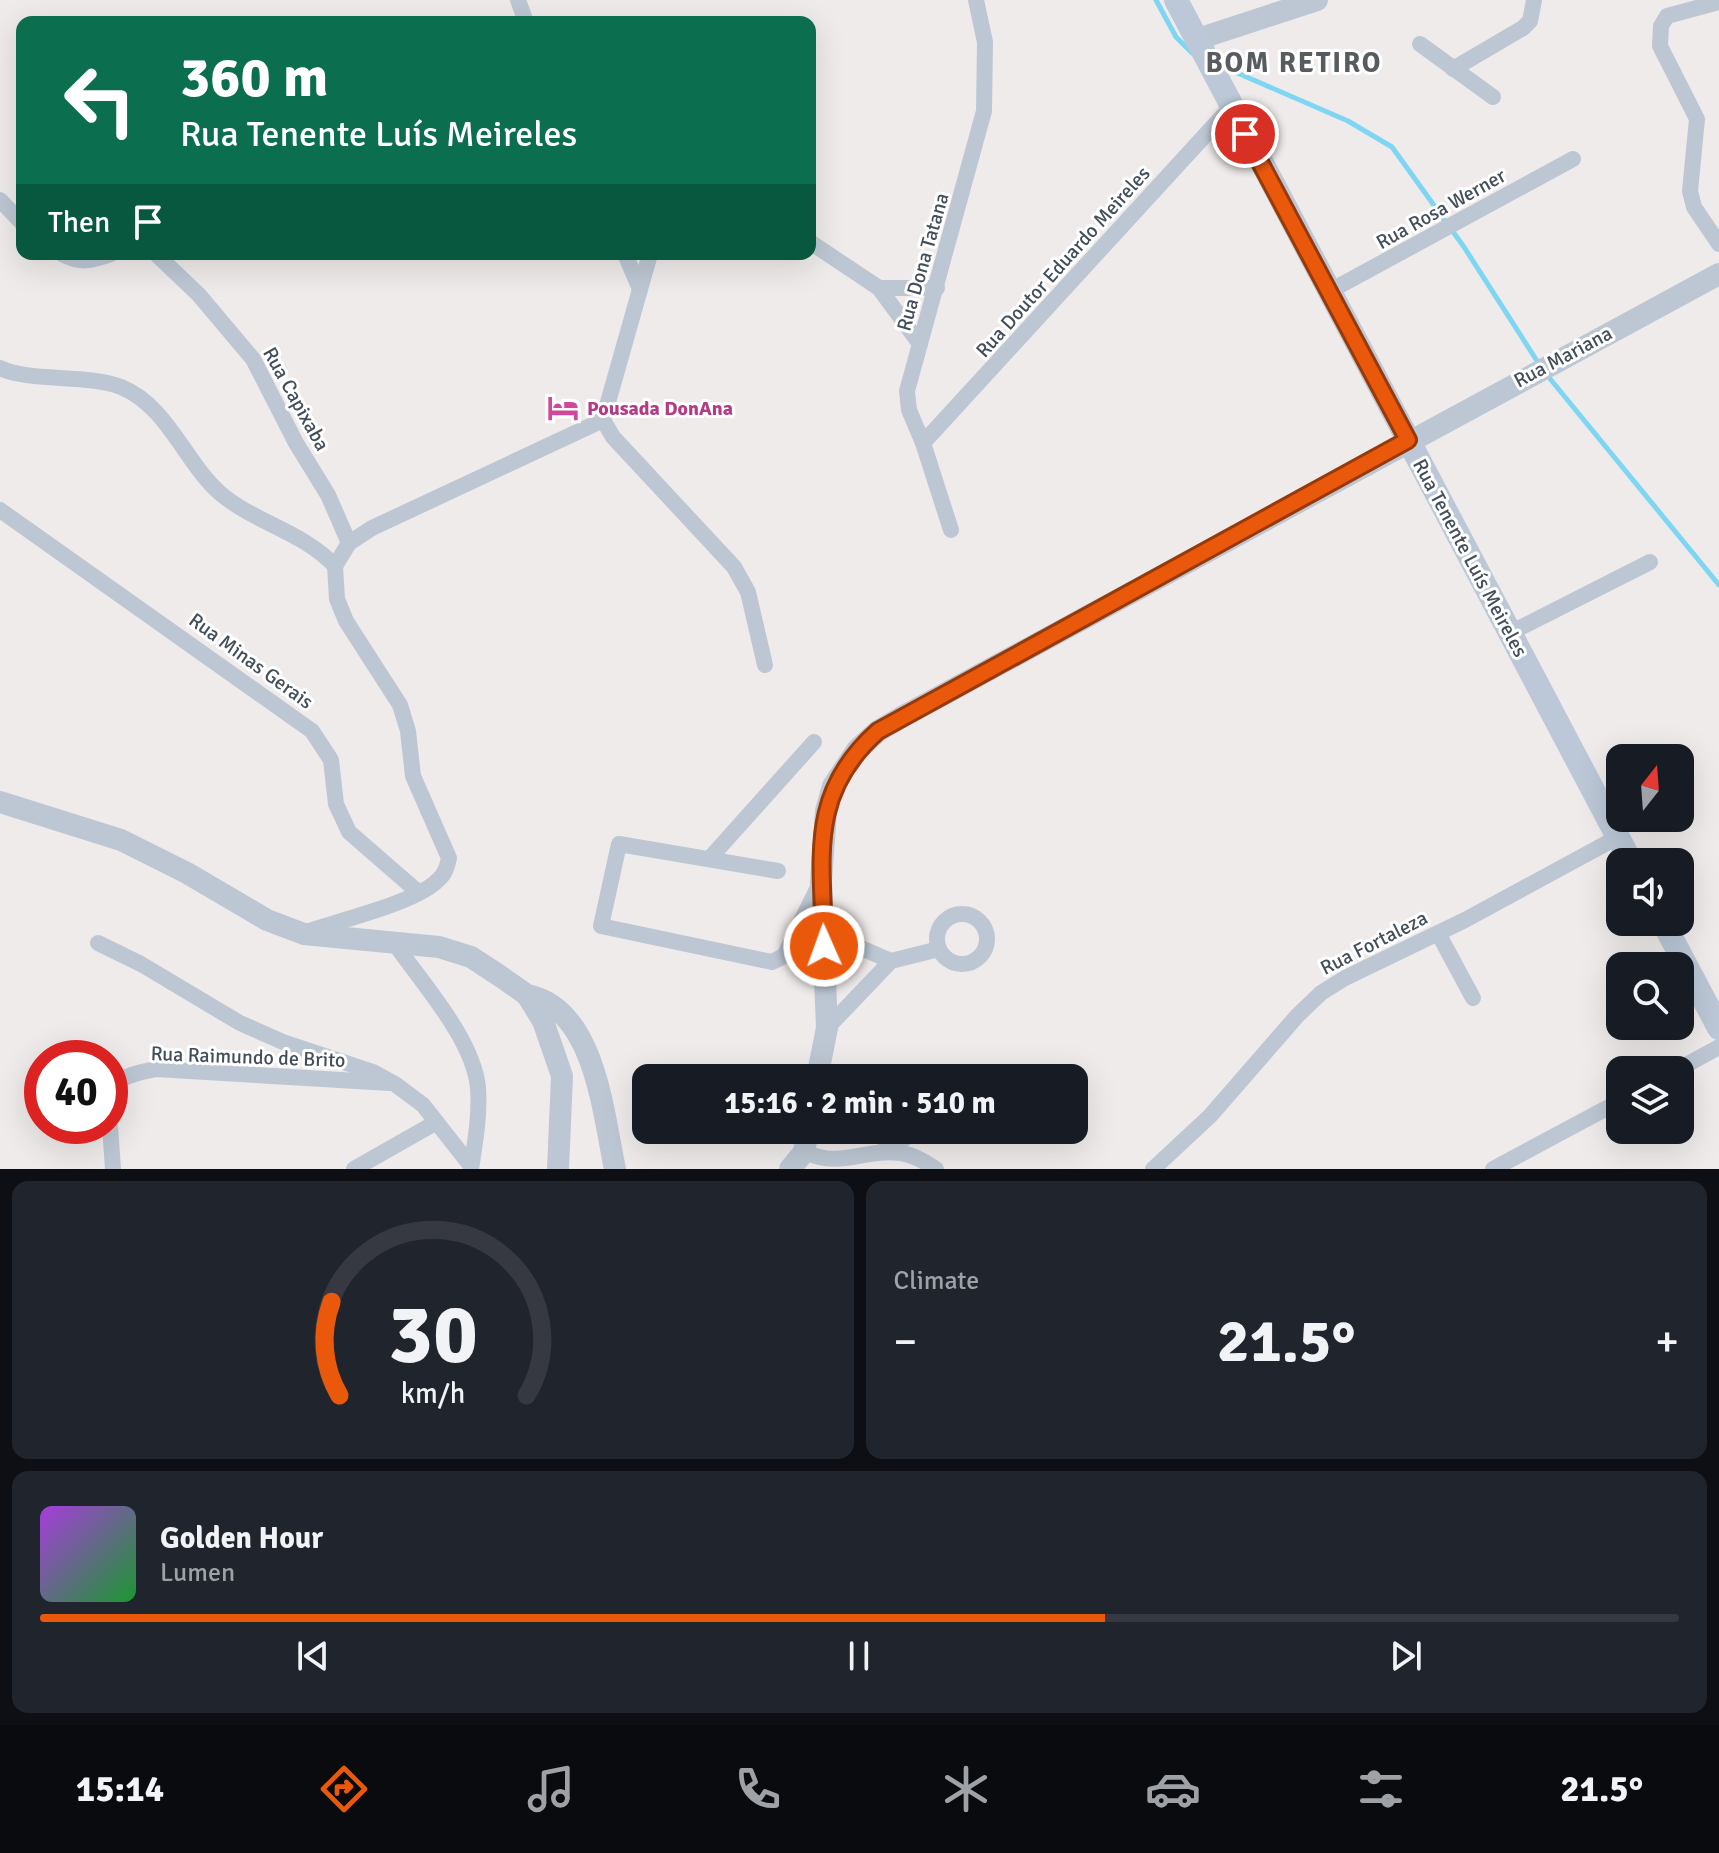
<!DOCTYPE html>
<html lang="en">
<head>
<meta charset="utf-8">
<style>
  body { margin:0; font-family:Signika,sans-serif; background:#20242c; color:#f1f3f6; height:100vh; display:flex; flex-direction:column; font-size:30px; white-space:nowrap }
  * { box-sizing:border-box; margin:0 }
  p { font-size:26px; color:#9ea1a6 }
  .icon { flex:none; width:44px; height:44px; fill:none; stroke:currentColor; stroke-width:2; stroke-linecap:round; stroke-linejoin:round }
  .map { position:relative; height:1169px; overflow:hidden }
  .drawer { display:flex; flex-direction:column; gap:12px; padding:12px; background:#0d0f14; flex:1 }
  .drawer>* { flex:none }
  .top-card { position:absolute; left:16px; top:16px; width:800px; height:244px; border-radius:16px; box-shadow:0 8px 32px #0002; background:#0b6e4f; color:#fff; overflow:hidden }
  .needle { width:52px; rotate:17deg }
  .buttons { position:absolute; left:1606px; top:744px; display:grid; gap:16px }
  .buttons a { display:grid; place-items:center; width:88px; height:88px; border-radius:16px; background:#171b24; box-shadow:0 8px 32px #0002; font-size:40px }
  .speed { position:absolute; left:24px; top:1040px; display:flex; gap:16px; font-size:40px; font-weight:700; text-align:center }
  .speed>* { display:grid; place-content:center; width:104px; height:104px; border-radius:50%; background:#171b24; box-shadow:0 8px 32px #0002; line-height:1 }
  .speed .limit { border:12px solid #d22; background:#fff; color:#111 }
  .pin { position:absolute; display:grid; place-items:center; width:68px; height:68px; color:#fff; margin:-34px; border:4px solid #fff; border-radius:50%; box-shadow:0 2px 8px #0007 }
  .me { position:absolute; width:88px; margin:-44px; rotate:358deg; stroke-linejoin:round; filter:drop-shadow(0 0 6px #0008) }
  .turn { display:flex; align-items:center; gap:28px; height:168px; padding:0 32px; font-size:36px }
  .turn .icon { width:104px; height:104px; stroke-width:2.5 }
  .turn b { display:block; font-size:56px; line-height:68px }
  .then { display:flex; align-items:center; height:76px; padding:0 32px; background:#0003; gap:16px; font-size:30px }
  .big { font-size:60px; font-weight:700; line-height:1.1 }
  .drawer .tile { flex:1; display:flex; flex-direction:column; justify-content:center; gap:12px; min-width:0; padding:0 28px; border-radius:16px; background:#20242c }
  .drawer .dial { align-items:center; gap:0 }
  .dial svg { height:208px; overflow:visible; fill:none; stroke:#363941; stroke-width:7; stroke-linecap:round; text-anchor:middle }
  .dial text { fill:#f1f3f6; stroke:none }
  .song { display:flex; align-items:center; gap:24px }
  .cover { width:96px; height:96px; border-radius:12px; background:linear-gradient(135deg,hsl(280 70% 55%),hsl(130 70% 35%)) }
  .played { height:8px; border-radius:4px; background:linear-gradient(90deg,#ea580c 65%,#363941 65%) }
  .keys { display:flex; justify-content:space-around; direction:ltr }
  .heat { display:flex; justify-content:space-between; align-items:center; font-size:44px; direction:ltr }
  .drawer .tiles { flex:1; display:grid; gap:12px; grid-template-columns:1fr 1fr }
  .tile:last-child { grid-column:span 2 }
  .trip { position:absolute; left:632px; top:1064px; width:456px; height:80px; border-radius:16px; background:#171b24; box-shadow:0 8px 32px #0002; font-weight:700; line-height:80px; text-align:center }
  .dock { display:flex; height:128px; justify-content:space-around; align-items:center; background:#090b0e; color:#9ea1a6 }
  .dock .icon { width:56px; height:56px }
  .dock .on { color:#ea580c }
  .dock b { font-size:36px; color:#f1f3f6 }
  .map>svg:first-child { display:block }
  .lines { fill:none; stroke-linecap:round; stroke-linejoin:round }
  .stream { stroke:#7ed6f2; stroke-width:5 }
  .minor { stroke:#bdc7d3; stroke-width:16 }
  .tertiary { stroke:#bdc7d3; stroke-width:22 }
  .secondary { stroke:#bcc8d7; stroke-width:24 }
  .route-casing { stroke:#983908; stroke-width:20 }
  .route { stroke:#ea580c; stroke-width:14 }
  .labels { text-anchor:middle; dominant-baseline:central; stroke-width:6; stroke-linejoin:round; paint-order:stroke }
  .street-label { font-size:20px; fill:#434e5a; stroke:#fff }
  .hotel-label { font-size:20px; font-weight:bold; fill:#b23c85; stroke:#fff; text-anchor:start }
  .district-label { font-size:28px; font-weight:bold; letter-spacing:2px; fill:#585c61; stroke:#fff }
</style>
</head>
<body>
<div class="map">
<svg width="1719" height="1169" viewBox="0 0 1719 1169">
  <rect width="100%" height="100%" fill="#efebeb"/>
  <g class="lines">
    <g class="stream">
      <polyline points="1156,0 1176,37 1192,53"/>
      <polyline points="1219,65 1348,121 1392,147 1464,247 1539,364"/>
      <polyline points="1547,375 1719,585"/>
    </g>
    <g class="minor">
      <polyline points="518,0 526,22"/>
      <polyline points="1719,2 1667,16 1661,26 1660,46 1697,119 1690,191 1694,207 1719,244"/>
      <polyline points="1420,44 1493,97"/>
      <polyline points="1453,69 1523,28 1530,21 1534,0"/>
      <polyline points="0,200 22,223"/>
      <polyline points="810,242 879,288 920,344"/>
      <path d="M62,254C82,264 91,261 111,254"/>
      <polyline points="156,254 199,295 253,359 296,443 328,495 349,543"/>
      <polyline points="625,254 640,289"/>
      <polyline points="650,254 603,420 613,437 734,567 748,592 765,665"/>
      <polyline points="879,288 937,288"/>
      <polyline points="1328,292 1573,159"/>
      <path d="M0,368C28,382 88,374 121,387C168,406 185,463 221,494C256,523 303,532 335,566L337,599L346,621L400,705L408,731L413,776L449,858C447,867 445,874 438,880C416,903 339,920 307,932"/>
      <polyline points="923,443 1231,107"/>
      <polyline points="0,510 312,731 331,760 336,804 349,832 418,892"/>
      <polyline points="951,530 923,443 909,410 907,391 984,111 985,42 976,0"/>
      <polyline points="335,566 349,543 372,528 603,420"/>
      <polyline points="1510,633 1650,562"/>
      <polyline points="710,858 814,742"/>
      <polyline points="778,871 619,844 601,926 772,962 784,956 820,883"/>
      <circle cx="962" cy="939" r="25"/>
      <polyline points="823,919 845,941 891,961"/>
      <polyline points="1438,933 1473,998"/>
      <polyline points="98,943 141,964 240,1023 283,1042 373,1072 395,1084 423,1105 471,1166"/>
      <path d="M395,944C422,983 474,1040 478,1088C480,1116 475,1142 471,1169"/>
      <polyline points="827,1028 891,961 939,949"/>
      <polyline points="1677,1070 1719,1047"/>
      <path d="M110,1096C117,1075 137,1073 156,1069L390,1083"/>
      <polyline points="110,1126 113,1169"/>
      <path d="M804,1152C843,1169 863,1148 901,1153C914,1155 925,1162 936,1169"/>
      <polyline points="881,1152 919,1130"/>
      <polyline points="354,1169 435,1123"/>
      <polyline points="1153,1169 1210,1116 1297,1016 1321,993 1345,978 1465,920 1618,837"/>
      <polyline points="1493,1169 1620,1101"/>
    </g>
    <g class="tertiary">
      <polyline points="1198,39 1317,0"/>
      <polyline points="0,802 121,840 187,873 267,920 304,934 439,947 471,957 500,976 527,995 543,1021 562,1076 558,1169"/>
      <path d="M527,995C595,1008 603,1113 615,1169"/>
      <polyline points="817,1078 827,1028 821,881 826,811 833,786 857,750 878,731 902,717 1719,274"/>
      <polyline points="790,1169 804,1152 808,1130"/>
    </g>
    <g class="secondary">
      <polyline points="1176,0 1631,862"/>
      <polyline points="1663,922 1719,1028"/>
    </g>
  </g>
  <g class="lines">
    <defs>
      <path id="route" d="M824,946C823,860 806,795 878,731L1408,440L1245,134"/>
    </defs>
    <use href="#route" class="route-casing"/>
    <use href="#route" class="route"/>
  </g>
  <defs>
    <symbol id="hotel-bare" viewBox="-9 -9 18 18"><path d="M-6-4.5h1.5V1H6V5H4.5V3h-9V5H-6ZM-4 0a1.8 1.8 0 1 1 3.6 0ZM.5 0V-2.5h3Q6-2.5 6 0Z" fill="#d1479c" stroke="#fff" stroke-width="2.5" paint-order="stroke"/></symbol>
  </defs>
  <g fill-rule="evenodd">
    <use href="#hotel-bare" x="541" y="386" width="44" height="44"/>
  </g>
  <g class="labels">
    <g class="street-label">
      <text transform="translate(1441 209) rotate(-29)">Rua Rosa Werner</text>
      <text transform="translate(923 262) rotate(-74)">Rua Dona Tatana</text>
      <text transform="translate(1063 262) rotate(-48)">Rua Doutor Eduardo Meireles</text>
      <text transform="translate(1563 357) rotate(-28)">Rua Mariana</text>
      <text transform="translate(296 399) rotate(61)">Rua Capixaba</text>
      <text transform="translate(1470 558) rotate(62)">Rua Tenente Luís Meireles</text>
      <text transform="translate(251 661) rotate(36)">Rua Minas Gerais</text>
      <text transform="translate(1374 943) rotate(-27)">Rua Fortaleza</text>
      <text transform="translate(248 1057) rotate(2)">Rua Raimundo de Brito</text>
    </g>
    <g class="hotel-label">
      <text x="587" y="408">Pousada DonAna</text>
    </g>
    <g class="district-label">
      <text x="1294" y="63">BOM RETIRO</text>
    </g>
  </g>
</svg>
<div class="buttons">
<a><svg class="needle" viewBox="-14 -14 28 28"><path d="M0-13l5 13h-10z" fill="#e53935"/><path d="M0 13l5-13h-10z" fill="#9ea1a6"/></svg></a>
<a><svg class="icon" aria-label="sound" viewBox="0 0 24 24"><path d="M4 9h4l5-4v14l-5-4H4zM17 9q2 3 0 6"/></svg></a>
<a><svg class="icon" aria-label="search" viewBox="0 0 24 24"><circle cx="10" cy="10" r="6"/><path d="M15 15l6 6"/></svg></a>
<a><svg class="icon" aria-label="layers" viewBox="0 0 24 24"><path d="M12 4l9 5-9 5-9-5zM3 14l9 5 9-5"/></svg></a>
</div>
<div class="speed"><div class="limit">40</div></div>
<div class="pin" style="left:1245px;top:134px;background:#d93025"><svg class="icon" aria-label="arrive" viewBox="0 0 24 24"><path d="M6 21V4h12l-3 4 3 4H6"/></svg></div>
<svg class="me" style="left:824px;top:946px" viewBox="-20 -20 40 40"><circle r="17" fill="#ea580c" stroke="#fff" stroke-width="3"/><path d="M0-11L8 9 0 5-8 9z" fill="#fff"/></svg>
<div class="trip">15:16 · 2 min · 510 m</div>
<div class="top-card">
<div class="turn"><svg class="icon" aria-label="left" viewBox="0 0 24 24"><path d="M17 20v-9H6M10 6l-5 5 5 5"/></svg><div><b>360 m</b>Rua Tenente Luís Meireles</div></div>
<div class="then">Then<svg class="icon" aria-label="arrive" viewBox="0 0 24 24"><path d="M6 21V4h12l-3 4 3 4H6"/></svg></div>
</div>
</div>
<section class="drawer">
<div class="tiles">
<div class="tile dial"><svg viewBox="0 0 100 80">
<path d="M14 69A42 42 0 1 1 86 69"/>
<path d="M14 69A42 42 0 0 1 11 33" stroke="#ea580c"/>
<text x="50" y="56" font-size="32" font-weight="700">30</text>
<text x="50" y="72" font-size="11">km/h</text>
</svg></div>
<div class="tile"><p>Climate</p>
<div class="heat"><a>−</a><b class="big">21.5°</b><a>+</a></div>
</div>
<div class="tile">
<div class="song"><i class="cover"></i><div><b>Golden Hour</b><p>Lumen</p></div></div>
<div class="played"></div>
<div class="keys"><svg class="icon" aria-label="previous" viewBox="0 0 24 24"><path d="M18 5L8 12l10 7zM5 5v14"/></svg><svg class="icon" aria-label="pause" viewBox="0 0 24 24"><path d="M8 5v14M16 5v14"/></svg><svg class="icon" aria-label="next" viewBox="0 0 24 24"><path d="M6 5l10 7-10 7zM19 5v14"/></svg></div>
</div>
</div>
</section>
<nav class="dock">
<b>15:14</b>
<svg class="icon on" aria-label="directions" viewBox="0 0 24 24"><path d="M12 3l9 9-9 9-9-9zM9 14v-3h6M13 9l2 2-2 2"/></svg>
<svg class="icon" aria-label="music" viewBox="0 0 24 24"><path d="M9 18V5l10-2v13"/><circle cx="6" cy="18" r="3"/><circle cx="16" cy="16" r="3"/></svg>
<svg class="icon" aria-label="phone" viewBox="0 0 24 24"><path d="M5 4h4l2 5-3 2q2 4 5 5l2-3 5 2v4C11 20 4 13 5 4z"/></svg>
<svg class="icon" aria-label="climate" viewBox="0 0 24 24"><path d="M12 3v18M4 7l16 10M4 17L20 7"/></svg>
<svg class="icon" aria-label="car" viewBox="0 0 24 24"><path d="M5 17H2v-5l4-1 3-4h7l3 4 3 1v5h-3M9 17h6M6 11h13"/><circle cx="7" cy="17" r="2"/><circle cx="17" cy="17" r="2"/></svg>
<svg class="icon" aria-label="filters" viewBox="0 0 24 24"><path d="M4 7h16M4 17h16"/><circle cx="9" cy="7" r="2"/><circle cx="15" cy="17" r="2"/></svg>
<b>21.5°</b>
</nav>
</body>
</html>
